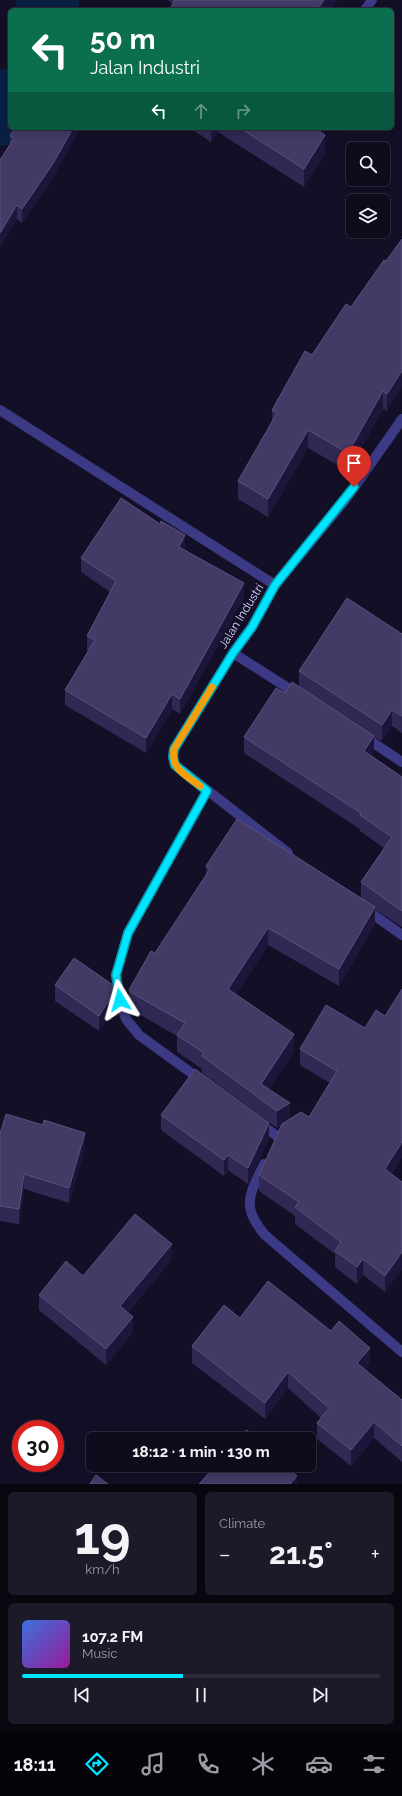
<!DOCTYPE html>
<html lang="en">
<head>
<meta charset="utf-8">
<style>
  body { margin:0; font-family:Raleway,sans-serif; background:#1c1929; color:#f1f3f6; height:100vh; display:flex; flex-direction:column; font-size:15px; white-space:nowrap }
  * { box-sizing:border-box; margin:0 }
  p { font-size:13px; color:#9b9ba3 }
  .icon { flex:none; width:22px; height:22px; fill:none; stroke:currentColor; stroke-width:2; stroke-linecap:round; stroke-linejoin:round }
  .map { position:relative; height:1484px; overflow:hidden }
  .details { display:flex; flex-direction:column; gap:8px; padding:8px; background:#08060f; flex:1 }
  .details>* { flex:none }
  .top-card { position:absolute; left:8px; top:8px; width:386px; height:122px; border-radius:6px; box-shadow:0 2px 10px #0003,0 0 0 1px #2e2b3b; background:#0b6e4f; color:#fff; overflow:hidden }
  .fabs { position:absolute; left:346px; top:142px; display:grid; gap:8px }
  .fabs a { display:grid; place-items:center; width:44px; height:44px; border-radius:6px; background:#0e0b1c; box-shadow:0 2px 10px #0003,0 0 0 1px #2e2b3b; font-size:20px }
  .speed { position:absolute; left:12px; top:1420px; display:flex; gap:8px; font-size:20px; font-weight:700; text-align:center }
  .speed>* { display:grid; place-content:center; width:52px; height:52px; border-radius:50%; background:#0e0b1c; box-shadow:0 2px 10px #0003,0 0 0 1px #2e2b3b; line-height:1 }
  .speed .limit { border:6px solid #d22; background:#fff; color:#111 }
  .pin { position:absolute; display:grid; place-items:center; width:34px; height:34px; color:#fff; margin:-41px -17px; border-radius:50% 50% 50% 0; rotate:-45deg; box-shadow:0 0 4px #0007 }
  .pin .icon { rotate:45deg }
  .me { position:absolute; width:44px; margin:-22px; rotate:352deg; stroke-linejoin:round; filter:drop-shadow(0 0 3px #0008) }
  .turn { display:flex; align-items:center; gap:14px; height:84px; padding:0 16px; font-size:18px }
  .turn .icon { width:52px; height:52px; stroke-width:2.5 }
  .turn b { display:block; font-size:28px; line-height:34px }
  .lanes { display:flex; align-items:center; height:38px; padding:0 16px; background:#0003; justify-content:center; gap:20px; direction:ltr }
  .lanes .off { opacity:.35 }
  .big { font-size:30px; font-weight:700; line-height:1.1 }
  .details .widget { flex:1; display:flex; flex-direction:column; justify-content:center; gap:6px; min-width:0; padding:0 14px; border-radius:6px; background:#1c1929 }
  .details .dial { align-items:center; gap:0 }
  .dial b { font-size:52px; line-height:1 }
  .song { display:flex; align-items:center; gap:12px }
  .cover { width:48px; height:48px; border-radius:6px; background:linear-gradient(135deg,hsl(220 70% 55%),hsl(300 70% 35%)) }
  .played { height:4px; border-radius:2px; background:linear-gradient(90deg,#00e5ff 45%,#2e2b3b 45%) }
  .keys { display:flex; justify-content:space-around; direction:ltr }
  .heat { display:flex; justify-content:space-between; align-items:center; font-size:22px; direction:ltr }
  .details .tiles { flex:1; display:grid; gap:8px; grid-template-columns:1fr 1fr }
  .widget:last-child { grid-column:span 2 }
  .trip { position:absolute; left:86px; top:1432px; width:230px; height:40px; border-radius:6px; background:#0e0b1c; box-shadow:0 2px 10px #0003,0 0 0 1px #2e2b3b; font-weight:700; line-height:40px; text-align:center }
  .tab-bar { display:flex; height:64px; justify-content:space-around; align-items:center; background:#06040b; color:#9b9ba3 }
  .tab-bar .icon { width:28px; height:28px }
  .tab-bar .selected { color:#00e5ff }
  .tab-bar b { font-size:18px; color:#f1f3f6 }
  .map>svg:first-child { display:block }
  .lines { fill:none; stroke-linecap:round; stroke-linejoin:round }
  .river { stroke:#0a1f44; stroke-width:60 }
  .minor { stroke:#3d3a85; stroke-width:10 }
  .wall { fill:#312854 }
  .shaded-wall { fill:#1d163a }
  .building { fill:#433a66; stroke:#5a527e }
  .route-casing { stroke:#0095a6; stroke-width:10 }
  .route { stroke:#00e5ff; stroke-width:7 }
  .slow { stroke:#f59e0b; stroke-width:7 }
  .labels { text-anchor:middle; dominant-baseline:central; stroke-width:4; stroke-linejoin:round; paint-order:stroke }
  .street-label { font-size:12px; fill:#d9d4ff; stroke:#130f26 }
</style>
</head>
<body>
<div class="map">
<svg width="402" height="1484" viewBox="0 0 402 1484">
  <rect width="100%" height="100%" fill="#130f26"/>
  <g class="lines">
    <g class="river">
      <polyline points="45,10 49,0"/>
      <polyline points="0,116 10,98"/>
    </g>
    <g class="minor">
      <polyline points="365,10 372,0"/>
      <polyline points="0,410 275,585"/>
      <polyline points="233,653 299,695"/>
      <polyline points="363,736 402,762"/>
      <polyline points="288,853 175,765 173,757 174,749 233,653 252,627 275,585 346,499 402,419"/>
      <polyline points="364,908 402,935"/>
      <polyline points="201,1080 139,1035 126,1019 120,1000 116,975 128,933 207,791"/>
      <polyline points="259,1123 277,1136"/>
      <path d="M264,1164C250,1195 240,1205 265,1235L402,1352"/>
    </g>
  </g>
  <g class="wall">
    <polygon points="168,0 337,0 330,10 173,4"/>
    <polygon points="15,128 54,176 22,223 17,219 0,247 0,160 10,144 10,136"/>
    <polygon points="190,128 315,128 325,153 304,187 218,132 211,142"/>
    <polygon points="402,239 387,411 383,409 348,471 308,448 268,517 238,499 238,481 272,422 272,410 312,355 351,307 386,261"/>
    <polygon points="160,524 185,550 244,598 180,714 172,709 146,753 65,705 65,690 88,651 87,651 87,636 110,592 81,572 81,558"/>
    <polygon points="402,634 402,733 392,726 382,741 374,737 374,752 372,756 402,777 402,927 375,909 375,924 339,986 268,945 236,994 294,1051 269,1089 290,1119 309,1117 330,1083 300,1065 300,1049 326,1005 392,1175 402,1182 402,1269 385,1292 363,1275 357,1284 335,1267 335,1254 295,1224 295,1216 259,1191 259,1175 281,1126 277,1128 202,1073 202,1069 177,1052 177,1036 130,1009 129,1007 129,990 155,953 206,876 206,866 361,898 361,882 384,848 360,831 360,829 244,753 244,737 285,693 299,687 299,671"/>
    <polygon points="55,985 115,1007 99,1031 55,1001"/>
    <polygon points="161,1115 269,1138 248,1184 228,1170 224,1176 161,1130"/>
    <polygon points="0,1134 85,1148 69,1203 24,1189 19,1224 0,1221"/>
    <polygon points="172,1259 128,1312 133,1332 106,1365 39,1310 39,1295 83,1276"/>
    <polygon points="240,1318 370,1364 365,1370 402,1400 402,1462 374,1438 351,1466 317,1439 317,1423 321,1418 288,1388 265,1419 192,1363 192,1346"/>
  </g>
  <g class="shaded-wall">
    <polygon points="324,0 337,0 330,10 317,10"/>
    <polygon points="73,128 81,128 54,176 22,223 22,209"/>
    <polygon points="211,128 218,128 218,132 211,142"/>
    <polygon points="325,135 325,153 304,187 304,169"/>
    <polygon points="17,205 17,219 0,247 0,233"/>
    <polygon points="402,371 402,388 387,411 387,394"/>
    <polygon points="383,391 383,409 348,471 348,453"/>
    <polygon points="308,430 308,448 268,517 268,499"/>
    <polygon points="185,535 185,550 179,561 179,547"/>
    <polygon points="244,583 244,598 180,714 180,699"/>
    <polygon points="172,694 172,709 146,753 146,738"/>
    <polygon points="392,710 392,726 382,741 382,725"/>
    <polygon points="374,736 374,752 364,768 364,751"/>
    <polygon points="375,907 375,924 339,986 339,969"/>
    <polygon points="268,928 268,945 228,1006 228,989"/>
    <polygon points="115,991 115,1007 99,1031 99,1016"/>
    <polygon points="294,1034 294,1051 262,1100 261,1084"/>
    <polygon points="290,1103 290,1120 277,1128 277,1111"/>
    <polygon points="269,1123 269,1138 248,1184 248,1168"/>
    <polygon points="85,1133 85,1148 69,1203 69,1188"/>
    <polygon points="402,1142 402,1158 385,1186 385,1169"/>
    <polygon points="228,1155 228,1170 224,1176 224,1160"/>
    <polygon points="24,1174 24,1189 19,1224 19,1209"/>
    <polygon points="172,1244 172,1259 120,1321 120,1306"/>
    <polygon points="402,1252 402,1269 385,1292 385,1276"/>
    <polygon points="363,1259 363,1275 357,1284 357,1267"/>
    <polygon points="133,1317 133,1332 106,1365 106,1349"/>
    <polygon points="370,1348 370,1364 357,1380 357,1363"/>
    <polygon points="288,1372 288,1388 265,1419 265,1403"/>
    <polygon points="374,1422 374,1438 351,1466 351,1450"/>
    <polygon points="297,1476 297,1484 290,1484"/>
  </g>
  <g class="building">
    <polygon points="175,0 324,0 317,10 169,10"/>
    <polygon points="15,128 73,128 54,162 22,209 17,205 0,233 0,160 14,138 10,136"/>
    <polygon points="240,128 315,128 325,135 304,169"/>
    <polygon points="402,239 402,371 387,394 383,391 348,453 308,430 268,499 238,481 277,413 272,410 305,351 312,355 346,304 351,307 384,260 386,261"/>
    <polygon points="121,498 160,524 161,521 185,535 179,547 244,583 180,699 172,694 146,738 65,690 95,640 87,636 116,581 81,558"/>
    <polygon points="347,598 402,634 402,716 392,710 382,725 299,671"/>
    <polygon points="292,682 374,736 364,751 402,777 402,911 361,882 392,837 360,815 361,813 244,737 276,688 285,693"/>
    <polygon points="237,819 375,907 339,969 268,928 228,989 294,1034 261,1084 290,1103 277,1111 202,1056 204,1053 177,1035 185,1023 130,992 129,990 151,951 155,953 210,869 206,866"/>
    <polygon points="74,958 113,985 115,991 99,1016 55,985"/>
    <polygon points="402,989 402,1142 385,1169 402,1182 402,1252 385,1276 363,1259 357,1267 335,1251 341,1242 295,1207 299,1202 259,1175 282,1124 301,1112 309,1117 337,1071 300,1049 326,1005 365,1028 376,1010 385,1016"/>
    <polygon points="195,1069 269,1123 248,1168 228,1155 224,1160 161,1115"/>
    <polygon points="6,1114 43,1125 44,1120 85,1133 69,1188 24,1174 19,1209 0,1206 0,1134"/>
    <polygon points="135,1214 172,1244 120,1306 133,1317 106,1349 39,1295 66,1261 83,1276"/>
    <polygon points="268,1281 331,1331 339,1321 370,1348 357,1363 402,1400 402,1446 374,1422 351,1450 317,1423 329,1408 288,1372 265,1403 192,1346 224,1305 240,1318"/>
    <polygon points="247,1430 257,1439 239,1439"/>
    <polygon points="216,1465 285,1465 297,1476 290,1484 199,1484"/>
    <polygon points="96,1475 108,1484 90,1484"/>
  </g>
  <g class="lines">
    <defs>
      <polyline id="route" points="120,1000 116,975 128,933 207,791 175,765 173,757 174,749 233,653 252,627 275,585 354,487"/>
    </defs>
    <use href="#route" class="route-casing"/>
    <use href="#route" class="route"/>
    <path class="slow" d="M200,786C185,774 171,770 174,749L212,687"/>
  </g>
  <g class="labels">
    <g class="street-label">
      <text transform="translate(241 616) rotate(-58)">Jalan Industri</text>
    </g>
  </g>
</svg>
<div class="fabs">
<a><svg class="icon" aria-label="search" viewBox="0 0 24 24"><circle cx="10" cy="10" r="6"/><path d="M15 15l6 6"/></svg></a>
<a><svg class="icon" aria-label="layers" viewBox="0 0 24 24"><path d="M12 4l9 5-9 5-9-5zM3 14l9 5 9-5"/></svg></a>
</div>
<div class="speed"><div class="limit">30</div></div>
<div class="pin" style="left:354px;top:487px;background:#d93025"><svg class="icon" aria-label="arrive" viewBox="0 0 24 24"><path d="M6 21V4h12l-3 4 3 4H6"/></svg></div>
<svg class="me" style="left:120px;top:1000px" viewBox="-20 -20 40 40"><path d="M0-17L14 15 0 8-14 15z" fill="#00e5ff" stroke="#fff" stroke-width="4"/></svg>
<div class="trip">18:12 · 1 min · 130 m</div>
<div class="top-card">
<div class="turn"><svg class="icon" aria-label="left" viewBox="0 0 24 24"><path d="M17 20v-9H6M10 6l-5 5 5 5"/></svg><div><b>50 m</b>Jalan Industri</div></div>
<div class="lanes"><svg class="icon" aria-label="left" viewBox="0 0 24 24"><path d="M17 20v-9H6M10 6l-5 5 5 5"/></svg><svg class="icon off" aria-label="ahead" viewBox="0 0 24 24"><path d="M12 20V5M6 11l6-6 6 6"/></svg><svg class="icon off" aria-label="right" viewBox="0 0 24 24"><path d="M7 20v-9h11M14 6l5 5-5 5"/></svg></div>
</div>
</div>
<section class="details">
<div class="tiles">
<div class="widget dial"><b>19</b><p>km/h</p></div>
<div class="widget"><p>Climate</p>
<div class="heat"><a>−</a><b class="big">21.5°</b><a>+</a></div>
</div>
<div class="widget">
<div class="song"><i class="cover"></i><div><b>107.2 FM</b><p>Music</p></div></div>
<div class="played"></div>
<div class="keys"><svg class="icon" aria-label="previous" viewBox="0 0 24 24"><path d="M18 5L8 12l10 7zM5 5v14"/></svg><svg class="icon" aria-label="pause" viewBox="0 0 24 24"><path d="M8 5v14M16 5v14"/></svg><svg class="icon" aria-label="next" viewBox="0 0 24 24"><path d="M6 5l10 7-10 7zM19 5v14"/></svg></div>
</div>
</div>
</section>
<nav class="tab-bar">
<b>18:11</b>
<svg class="icon selected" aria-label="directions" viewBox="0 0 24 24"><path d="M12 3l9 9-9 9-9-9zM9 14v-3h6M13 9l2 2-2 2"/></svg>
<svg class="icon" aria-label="music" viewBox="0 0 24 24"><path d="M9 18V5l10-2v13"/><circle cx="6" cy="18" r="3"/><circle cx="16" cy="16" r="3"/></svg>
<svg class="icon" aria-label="phone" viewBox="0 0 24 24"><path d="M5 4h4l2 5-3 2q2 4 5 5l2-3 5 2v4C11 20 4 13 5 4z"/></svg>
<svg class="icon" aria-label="climate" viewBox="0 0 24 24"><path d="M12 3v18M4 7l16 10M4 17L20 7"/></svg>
<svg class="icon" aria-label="car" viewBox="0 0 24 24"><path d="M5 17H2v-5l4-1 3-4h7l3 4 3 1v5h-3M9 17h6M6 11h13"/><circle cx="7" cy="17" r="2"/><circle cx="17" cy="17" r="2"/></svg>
<svg class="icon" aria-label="filters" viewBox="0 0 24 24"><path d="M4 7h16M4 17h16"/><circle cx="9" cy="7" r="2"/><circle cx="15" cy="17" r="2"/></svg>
</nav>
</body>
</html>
